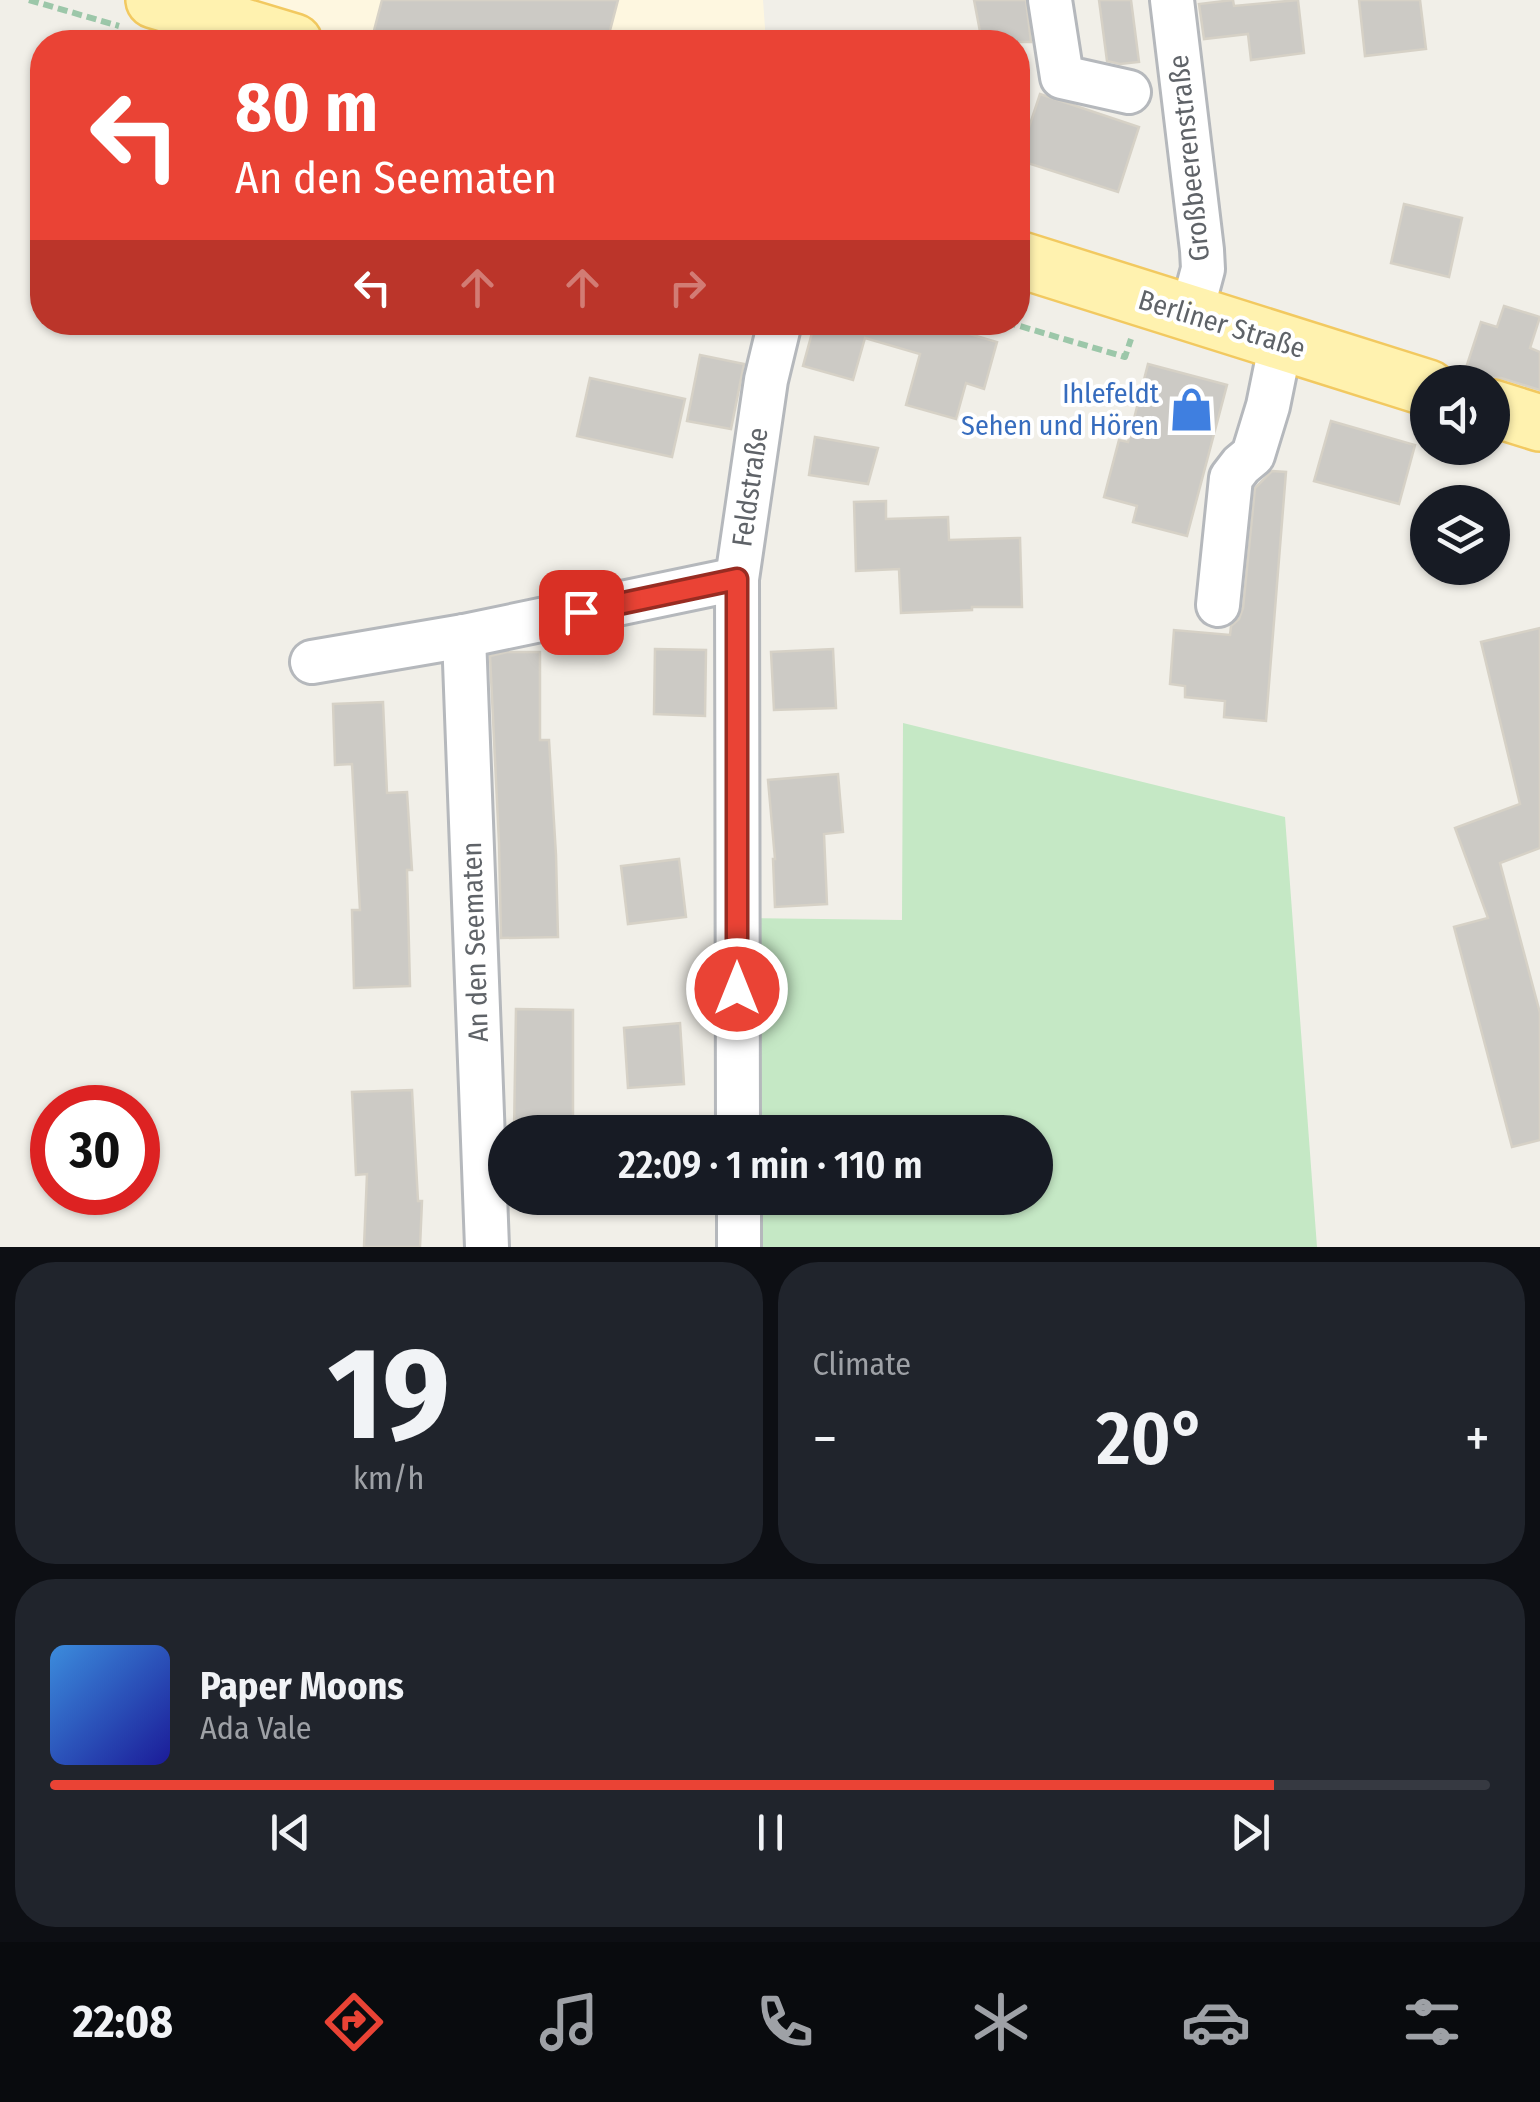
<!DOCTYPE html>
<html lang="en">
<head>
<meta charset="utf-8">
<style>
  body { margin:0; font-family:"Fira Sans Condensed",sans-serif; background:#20242c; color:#f1f3f6; height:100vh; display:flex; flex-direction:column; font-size:38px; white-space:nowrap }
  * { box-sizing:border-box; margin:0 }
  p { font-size:32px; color:#9ea1a6 }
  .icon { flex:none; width:55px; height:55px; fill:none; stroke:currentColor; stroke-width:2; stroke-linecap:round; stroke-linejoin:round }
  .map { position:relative; height:1247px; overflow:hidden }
  .details { display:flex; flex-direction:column; gap:15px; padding:15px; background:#0d0f14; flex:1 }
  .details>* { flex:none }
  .top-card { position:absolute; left:30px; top:30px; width:1000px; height:305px; border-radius:40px; box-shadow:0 2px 8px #0004; background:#ea4335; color:#fff; overflow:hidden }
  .fabs { position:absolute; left:1410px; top:365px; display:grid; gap:20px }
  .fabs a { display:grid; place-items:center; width:100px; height:100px; border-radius:50%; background:#171b24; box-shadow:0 2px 8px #0004; font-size:50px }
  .speed { position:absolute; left:30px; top:1085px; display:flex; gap:20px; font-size:50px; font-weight:700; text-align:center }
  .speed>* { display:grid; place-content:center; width:130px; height:130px; border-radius:50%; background:#171b24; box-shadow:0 2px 8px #0004; line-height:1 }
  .speed .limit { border:15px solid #d22; background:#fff; color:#111 }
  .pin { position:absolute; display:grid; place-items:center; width:85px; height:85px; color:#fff; margin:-42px; border-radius:20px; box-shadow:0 5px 15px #0006 }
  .me { position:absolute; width:110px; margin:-55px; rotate:0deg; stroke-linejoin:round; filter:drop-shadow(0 0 8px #0008) }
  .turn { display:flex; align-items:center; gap:35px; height:210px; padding:0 40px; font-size:45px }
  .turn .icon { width:130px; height:130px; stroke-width:2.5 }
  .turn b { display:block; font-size:70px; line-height:85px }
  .lanes { display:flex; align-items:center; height:95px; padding:0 40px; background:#0003; justify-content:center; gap:50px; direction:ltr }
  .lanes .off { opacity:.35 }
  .big { font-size:75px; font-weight:600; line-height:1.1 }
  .details .widget { flex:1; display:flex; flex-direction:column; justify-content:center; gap:15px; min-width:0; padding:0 35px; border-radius:40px; background:#20242c }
  .details .dial { align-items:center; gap:0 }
  .dial b { font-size:130px; line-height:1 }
  .song { display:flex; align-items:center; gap:30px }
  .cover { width:120px; height:120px; border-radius:15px; background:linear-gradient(135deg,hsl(210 70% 55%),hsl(240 70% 35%)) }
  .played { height:10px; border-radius:5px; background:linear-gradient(90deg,#ea4335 85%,#363941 85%) }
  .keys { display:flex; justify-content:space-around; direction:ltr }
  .heat { display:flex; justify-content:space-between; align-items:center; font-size:55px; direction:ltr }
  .details .tiles { flex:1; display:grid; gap:15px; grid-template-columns:1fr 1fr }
  .widget:last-child { grid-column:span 2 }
  .trip { position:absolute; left:488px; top:1115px; width:565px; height:100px; border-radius:50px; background:#171b24; box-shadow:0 2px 8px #0004; font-weight:600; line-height:100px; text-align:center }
  .dock { display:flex; height:160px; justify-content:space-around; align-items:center; background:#090b0e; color:#9ea1a6 }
  .dock .icon { width:70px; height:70px }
  .dock .current { color:#ea4335 }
  .dock b { font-size:45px; color:#f1f3f6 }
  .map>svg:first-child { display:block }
  .commercial { fill:#fef7e0 }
  .green { fill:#c5e8c5 }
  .building { fill:#cccac5; stroke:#d6d1c6; stroke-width:2.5 }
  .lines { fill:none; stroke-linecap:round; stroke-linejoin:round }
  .minor-casing { stroke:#b5b8bc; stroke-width:48 }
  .major-casing { stroke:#f2c960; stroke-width:60 }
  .path { stroke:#9cc7a9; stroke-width:6; stroke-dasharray:10 5; stroke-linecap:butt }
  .minor { stroke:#fff; stroke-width:42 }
  .major { stroke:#fff2af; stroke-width:55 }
  .route-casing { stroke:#982c22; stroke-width:25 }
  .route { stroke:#ea4335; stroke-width:18 }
  .labels { text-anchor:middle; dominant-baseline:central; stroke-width:8; stroke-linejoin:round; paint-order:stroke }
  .street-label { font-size:28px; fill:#5f6368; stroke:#fff }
  .shop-label { font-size:28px; fill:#366cbe; stroke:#fff; text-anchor:end }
</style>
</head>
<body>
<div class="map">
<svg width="1540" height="1247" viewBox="0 0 1540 1247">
  <rect width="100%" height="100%" fill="#f1efe8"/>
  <polygon class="commercial" points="217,0 763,0 766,42 358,42"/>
  <polygon class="green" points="903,723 1285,817 1317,1247 739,1247 739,1198 1035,1198 1035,1132 738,1132 736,918 902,920"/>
  <g class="building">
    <polygon points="382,0 618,0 607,42 371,42"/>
    <polygon points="974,0 1026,0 1031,42 982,42"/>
    <polygon points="1099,0 1131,0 1139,62 1120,64 1107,61"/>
    <polygon points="1233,0 1234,6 1298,0 1304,53 1251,60 1248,34 1204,39 1199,4"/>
    <polygon points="1359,0 1420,0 1426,49 1365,56"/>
    <polygon points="1040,94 1139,127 1118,192 1018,160"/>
    <polygon points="1404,204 1462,218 1449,277 1391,263"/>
    <polygon points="1504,306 1540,317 1530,348 1540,352 1540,390 1501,378 1486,378 1465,371 1481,322 1497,327"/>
    <polygon points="815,322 929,322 997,342 984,389 966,383 956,419 906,405 920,354 865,338 853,380 803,366"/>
    <polygon points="700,355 744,364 731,429 687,421"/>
    <polygon points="1148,364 1227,385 1187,536 1133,522 1137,506 1104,497 1119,440 1128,442"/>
    <polygon points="590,378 685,399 672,457 577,436"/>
    <polygon points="1331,421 1415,445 1399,504 1314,481"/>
    <polygon points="815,437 878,448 868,484 809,475"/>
    <polygon points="1272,471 1286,472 1266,721 1224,717 1225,701 1185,697 1185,686 1170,684 1174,630 1230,635 1231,626 1239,619 1243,608 1255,488"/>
    <polygon points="886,501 886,519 948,517 949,540 1020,538 1022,607 972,607 972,610 901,613 899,569 856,571 854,502"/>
    <polygon points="1540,628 1540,848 1500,863 1540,1013 1540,1140 1512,1147 1454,927 1488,918 1455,828 1520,804 1481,642"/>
    <polygon points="655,649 706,650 705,716 654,714"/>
    <polygon points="833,649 836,708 774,710 771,652"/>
    <polygon points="507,652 540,652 540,740 549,740 556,855 558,937 501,938 499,843 490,656"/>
    <polygon points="383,702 387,793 407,792 412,870 407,870 410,986 354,988 352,910 360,910 352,764 335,765 333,704"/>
    <polygon points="838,774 843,832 824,834 827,904 775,907 773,859 775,859 768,780"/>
    <polygon points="679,859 686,917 628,924 621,866"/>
    <polygon points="516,1009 573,1010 573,1132 514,1132"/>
    <polygon points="680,1023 684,1084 628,1088 624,1028"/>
    <polygon points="412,1090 418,1201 422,1201 420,1247 364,1247 367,1174 356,1175 352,1092"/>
  </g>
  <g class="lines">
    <defs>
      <g id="minor">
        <polyline points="1050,0 1062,77 1129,92"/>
        <polyline points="1172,0 1202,250 1203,269 1191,314"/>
        <polyline points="1218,605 1231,478 1241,465 1253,455 1268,406 1281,342"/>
        <polyline points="464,636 487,1247"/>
        <polyline points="312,662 464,636 737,579"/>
        <polyline points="738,1132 737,579 766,380 780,322"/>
        <polyline points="739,1198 739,1247"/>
      </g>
      <g id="major">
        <polyline points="154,0 294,42"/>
        <polyline points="1018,259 1428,388"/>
        <polyline points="1492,408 1540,423"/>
      </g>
    </defs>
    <use href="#minor" class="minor-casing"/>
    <use href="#major" class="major-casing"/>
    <g class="path">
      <polyline points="29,0 119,26"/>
      <polyline points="1006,322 1125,357 1131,339"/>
    </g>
    <use href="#minor" class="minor"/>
    <use href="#major" class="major"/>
  </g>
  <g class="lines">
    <defs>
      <polyline id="route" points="581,612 737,579 737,989"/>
    </defs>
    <use href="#route" class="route-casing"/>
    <use href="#route" class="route"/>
  </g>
  <defs>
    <symbol id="shop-bare" viewBox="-9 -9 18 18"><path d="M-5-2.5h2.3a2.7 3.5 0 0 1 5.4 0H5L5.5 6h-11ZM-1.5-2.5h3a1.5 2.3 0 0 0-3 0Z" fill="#3f7fe0" stroke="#fff" stroke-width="2.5" paint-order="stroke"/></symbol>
  </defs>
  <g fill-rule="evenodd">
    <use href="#shop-bare" x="1160" y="378" width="63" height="63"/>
  </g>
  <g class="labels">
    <g class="street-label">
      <text transform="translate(1189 158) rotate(-96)">Großbeerenstraße</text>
      <text transform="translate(1222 324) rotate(17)">Berliner Straße</text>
      <text transform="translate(750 487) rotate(-82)">Feldstraße</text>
      <text transform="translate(475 942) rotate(-92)">An den Seematen</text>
    </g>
    <g class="shop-label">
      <text x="1159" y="393">Ihlefeldt<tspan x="1159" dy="32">Sehen und Hören</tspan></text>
    </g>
  </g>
</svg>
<div class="fabs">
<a><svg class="icon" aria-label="sound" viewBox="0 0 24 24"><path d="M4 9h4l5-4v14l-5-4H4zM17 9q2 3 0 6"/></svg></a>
<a><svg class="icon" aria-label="layers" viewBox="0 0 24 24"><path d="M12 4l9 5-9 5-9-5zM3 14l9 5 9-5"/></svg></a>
</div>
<div class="speed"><div class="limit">30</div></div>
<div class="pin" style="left:581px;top:612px;background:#d93025"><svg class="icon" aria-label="arrive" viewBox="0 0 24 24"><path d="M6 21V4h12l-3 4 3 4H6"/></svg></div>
<svg class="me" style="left:737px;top:989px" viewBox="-20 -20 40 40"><circle r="17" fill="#ea4335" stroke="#fff" stroke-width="3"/><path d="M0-11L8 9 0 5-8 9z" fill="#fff"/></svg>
<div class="trip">22:09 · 1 min · 110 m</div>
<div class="top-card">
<div class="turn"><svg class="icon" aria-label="left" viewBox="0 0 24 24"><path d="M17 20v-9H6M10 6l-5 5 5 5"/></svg><div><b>80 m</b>An den Seematen</div></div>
<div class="lanes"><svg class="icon" aria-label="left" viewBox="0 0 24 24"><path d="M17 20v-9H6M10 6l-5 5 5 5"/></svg><svg class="icon off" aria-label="ahead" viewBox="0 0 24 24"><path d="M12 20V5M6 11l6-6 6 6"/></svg><svg class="icon off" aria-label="ahead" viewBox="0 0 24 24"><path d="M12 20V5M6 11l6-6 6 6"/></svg><svg class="icon off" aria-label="right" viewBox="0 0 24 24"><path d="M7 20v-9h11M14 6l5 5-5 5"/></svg></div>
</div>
</div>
<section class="details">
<div class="tiles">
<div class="widget dial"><b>19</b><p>km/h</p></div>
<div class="widget"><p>Climate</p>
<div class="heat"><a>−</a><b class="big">20°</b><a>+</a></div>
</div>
<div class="widget">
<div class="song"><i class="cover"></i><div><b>Paper Moons</b><p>Ada Vale</p></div></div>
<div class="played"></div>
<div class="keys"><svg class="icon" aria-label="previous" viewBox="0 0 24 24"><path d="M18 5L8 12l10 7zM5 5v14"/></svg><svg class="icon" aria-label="pause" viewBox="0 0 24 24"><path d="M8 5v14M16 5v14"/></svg><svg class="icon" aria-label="next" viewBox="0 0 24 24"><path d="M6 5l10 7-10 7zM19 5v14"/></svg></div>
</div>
</div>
</section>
<nav class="dock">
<b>22:08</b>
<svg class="icon current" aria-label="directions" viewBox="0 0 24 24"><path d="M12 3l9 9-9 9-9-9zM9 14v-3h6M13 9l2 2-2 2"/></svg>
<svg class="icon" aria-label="music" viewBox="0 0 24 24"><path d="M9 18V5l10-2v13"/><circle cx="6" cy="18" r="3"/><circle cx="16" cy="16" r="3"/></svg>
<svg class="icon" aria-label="phone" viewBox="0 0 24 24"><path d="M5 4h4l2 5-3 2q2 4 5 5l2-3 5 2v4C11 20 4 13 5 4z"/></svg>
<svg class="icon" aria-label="climate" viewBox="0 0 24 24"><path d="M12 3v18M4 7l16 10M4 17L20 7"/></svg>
<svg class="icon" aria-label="car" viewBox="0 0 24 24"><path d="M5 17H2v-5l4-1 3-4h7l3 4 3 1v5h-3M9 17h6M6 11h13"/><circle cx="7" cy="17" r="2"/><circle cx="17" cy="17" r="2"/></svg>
<svg class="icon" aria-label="filters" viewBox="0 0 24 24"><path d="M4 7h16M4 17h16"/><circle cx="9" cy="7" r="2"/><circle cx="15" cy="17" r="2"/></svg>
</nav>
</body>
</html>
